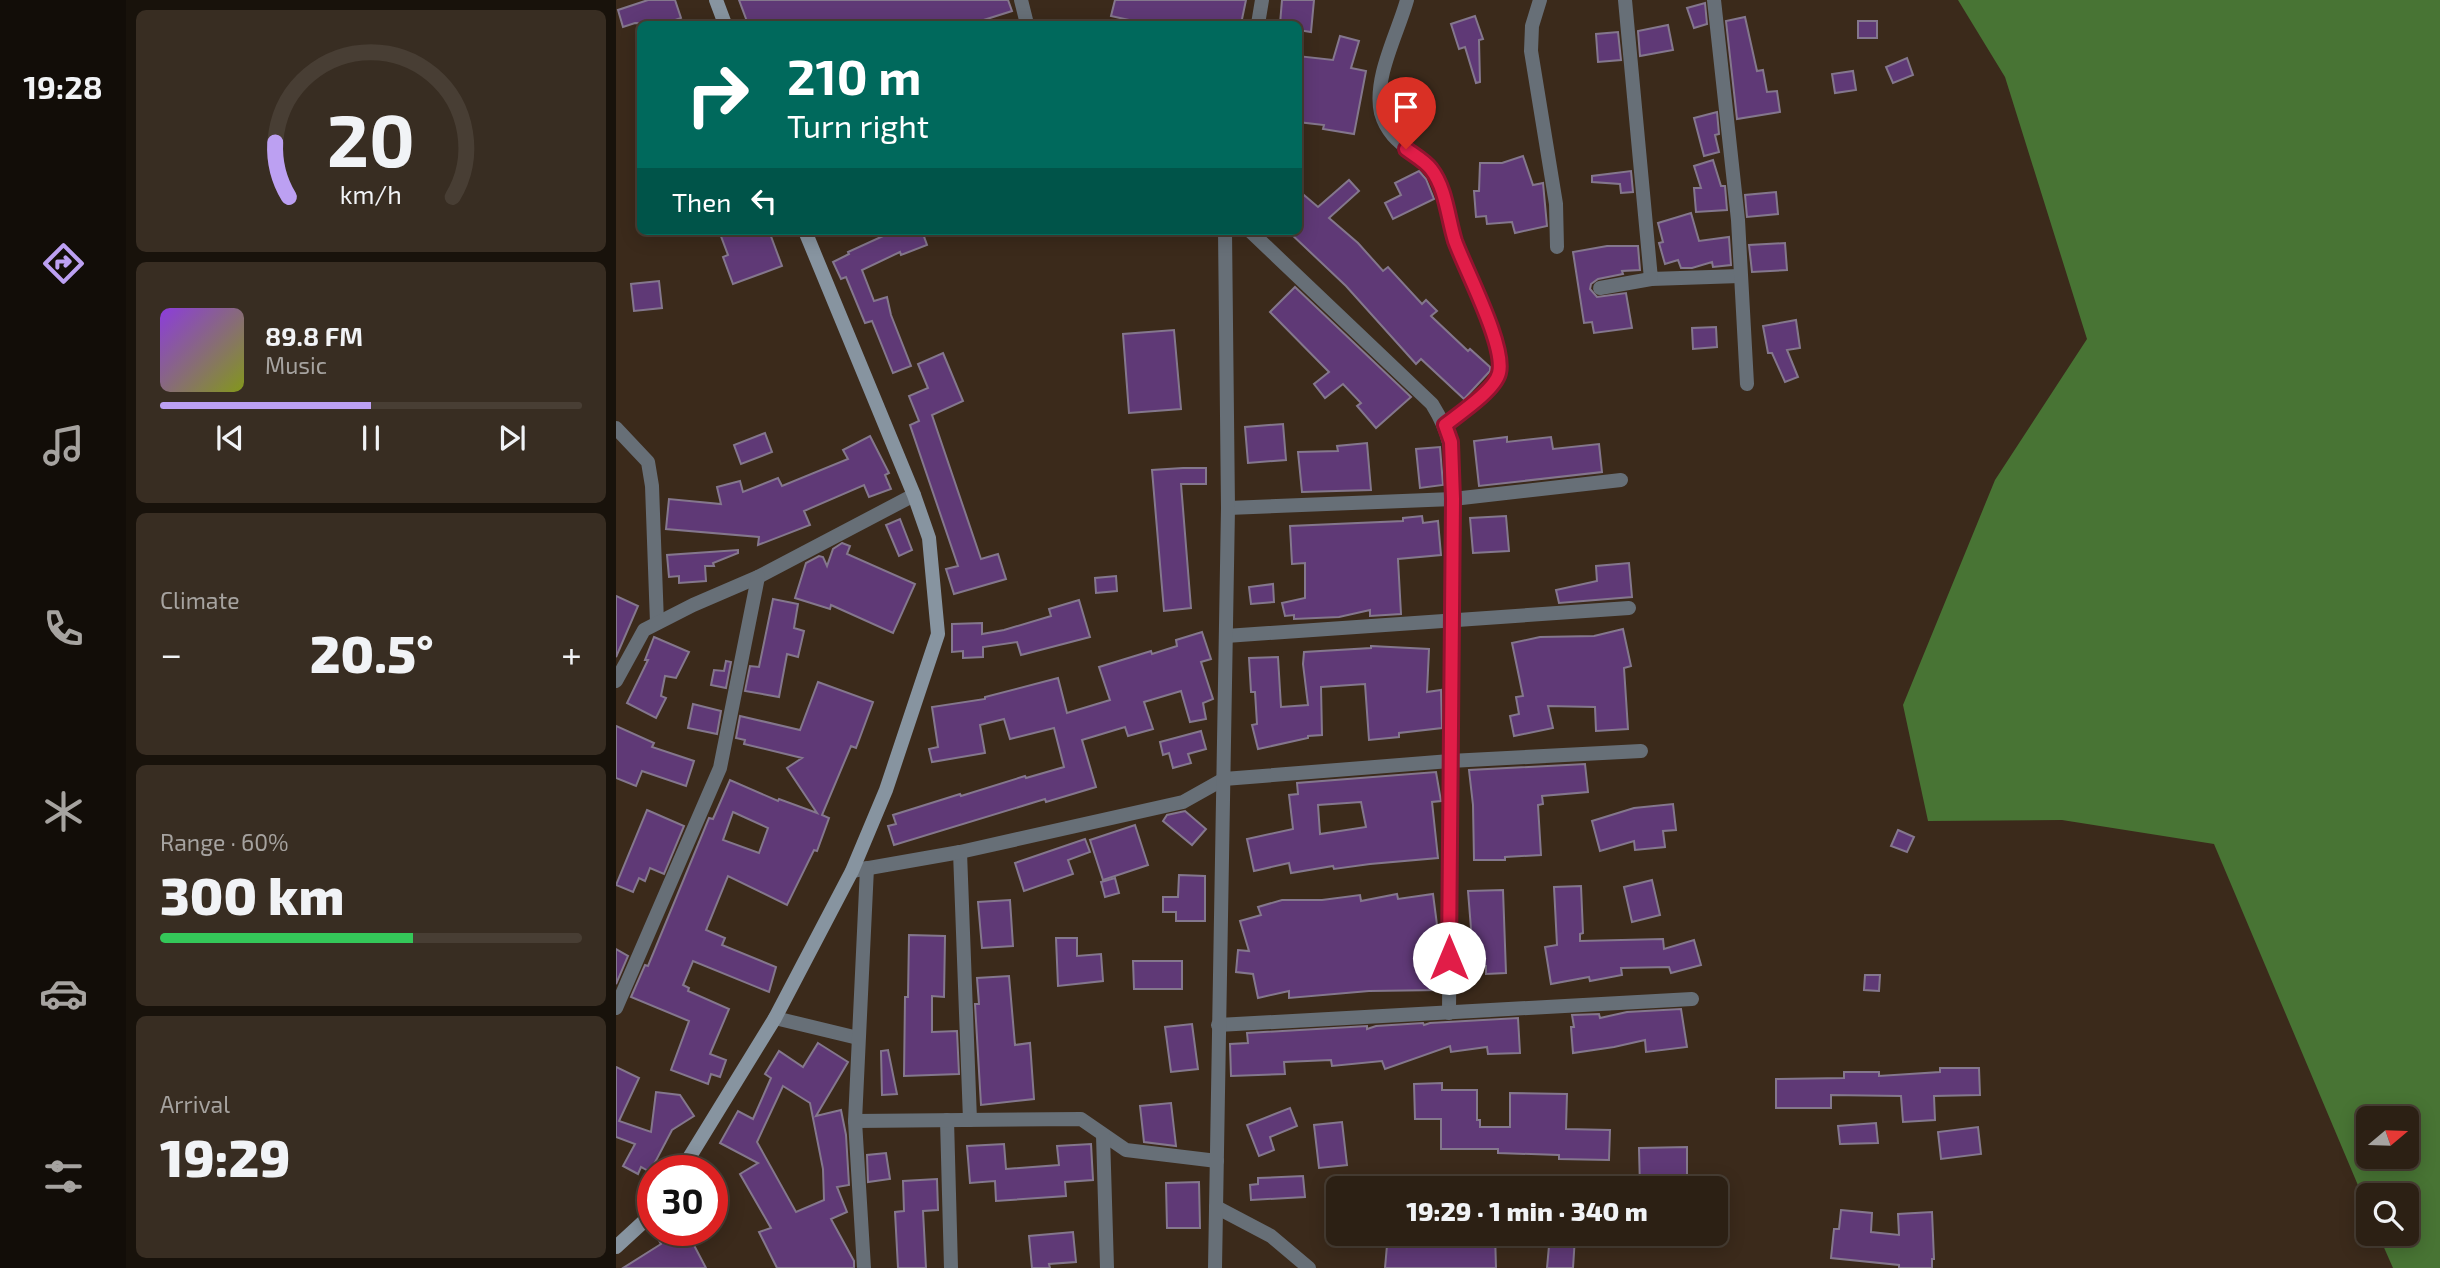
<!DOCTYPE html>
<html lang="en">
<head>
<meta charset="utf-8">
<style>
  body { margin:0; font-family:"Exo 2",sans-serif; background:#382d22; color:#f1f3f6; height:100vh; display:flex; flex-direction:column; font-size:26px; white-space:nowrap }
  * { box-sizing:border-box; margin:0 }
  p { font-size:23px; color:#a6a3a0 }
  .icon { flex:none; width:38px; height:38px; fill:none; stroke:currentColor; stroke-width:2; stroke-linecap:round; stroke-linejoin:round }
  .map { position:relative; flex:1; overflow:hidden }
  .panel { display:flex; flex-direction:column; gap:10px; padding:10px; background:#18120b; width:490px }
  .panel>* { flex:none }
  .top-card { position:absolute; left:21px; top:21px; width:665px; height:214px; border-radius:10px; box-shadow:0 4px 18px #0003,0 0 0 2px #483e34; background:#00695c; color:#fff; overflow:hidden }
  .needle { width:46px; rotate:71deg }
  .buttons { position:absolute; left:1740px; top:1106px; display:grid; gap:14px }
  .buttons a { display:grid; place-items:center; width:63px; height:63px; border-radius:10px; background:#2c2014; box-shadow:0 4px 18px #0003,0 0 0 2px #483e34; font-size:35px }
  .speed { position:absolute; left:21px; top:1155px; display:flex; gap:14px; font-size:35px; font-weight:700; text-align:center }
  .speed>* { display:grid; place-content:center; width:91px; height:91px; border-radius:50%; background:#2c2014; box-shadow:0 4px 18px #0003,0 0 0 2px #483e34; line-height:1 }
  .speed .limit { border:10px solid #d22; background:#fff; color:#111 }
  .pin { position:absolute; display:grid; place-items:center; width:60px; height:60px; color:#fff; margin:-72px -30px; border-radius:50% 50% 50% 0; rotate:-45deg; box-shadow:0 0 7px #0007 }
  .pin .icon { rotate:45deg }
  .me { position:absolute; width:77px; margin:-38px; rotate:0deg; stroke-linejoin:round; filter:drop-shadow(0 0 5px #0008) }
  .turn { display:flex; align-items:center; gap:24px; height:147px; padding:0 35px; font-size:32px }
  .turn .icon { width:91px; height:91px; stroke-width:2.5 }
  .turn b { display:block; font-size:49px; line-height:60px }
  .then { display:flex; align-items:center; height:66px; padding:0 35px; background:#0003; gap:14px; font-size:26px }
  .big { font-size:52px; font-weight:800; line-height:1.1 }
  .panel .widget { flex:1; display:flex; flex-direction:column; justify-content:center; gap:10px; min-width:0; padding:0 24px; border-radius:10px; background:#382d22 }
  .panel .dial { align-items:center; gap:0 }
  .dial svg { height:182px; overflow:visible; fill:none; stroke:#483e34; stroke-width:7; stroke-linecap:round; text-anchor:middle }
  .dial text { fill:#f1f3f6; stroke:none }
  .song { display:flex; align-items:center; gap:21px }
  .cover { width:84px; height:84px; border-radius:10px; background:linear-gradient(135deg,hsl(270 70% 55%),hsl(70 70% 35%)) }
  .played { height:7px; border-radius:4px; background:linear-gradient(90deg,#bca0f2 50%,#483e34 50%) }
  .keys { display:flex; justify-content:space-around; direction:ltr }
  .heat { display:flex; justify-content:space-between; align-items:center; font-size:38px; direction:ltr }
  .charge { height:10px; border-radius:5px; background:linear-gradient(90deg,#34c759 60%,#483e34 0) }
  .trip { position:absolute; left:710px; top:1176px; width:402px; height:70px; border-radius:10px; background:#2c2014; box-shadow:0 4px 18px #0003,0 0 0 2px #483e34; font-weight:800; line-height:70px; text-align:center }
  main { display:flex; flex:1; min-height:0 }
  .tabs { display:flex; flex-direction:column; width:126px; justify-content:space-around; align-items:center; background:#120d08; color:#a6a3a0 }
  .tabs .icon { width:49px; height:49px }
  .tabs .selected { color:#bca0f2 }
  .tabs b { font-size:32px; color:#f1f3f6 }
  .map>svg:first-child { display:block }
  .forest { fill:#487434; fill-rule:evenodd }
  .building { fill:#5f3976; stroke:#84778d; stroke-width:2; fill-rule:evenodd }
  .lines { fill:none; stroke-linecap:round; stroke-linejoin:round }
  .street { stroke:#676f77; stroke-width:14 }
  .secondary { stroke:#8794a0; stroke-width:14 }
  .route-casing { stroke:#92132f; stroke-width:18 }
  .route { stroke:#e11d48; stroke-width:12 }
</style>
</head>
<body>
<main>
<nav class="tabs">
<b>19:28</b>
<svg class="icon selected" aria-label="directions" viewBox="0 0 24 24"><path d="M12 3l9 9-9 9-9-9zM9 14v-3h6M13 9l2 2-2 2"/></svg>
<svg class="icon" aria-label="music" viewBox="0 0 24 24"><path d="M9 18V5l10-2v13"/><circle cx="6" cy="18" r="3"/><circle cx="16" cy="16" r="3"/></svg>
<svg class="icon" aria-label="phone" viewBox="0 0 24 24"><path d="M5 4h4l2 5-3 2q2 4 5 5l2-3 5 2v4C11 20 4 13 5 4z"/></svg>
<svg class="icon" aria-label="climate" viewBox="0 0 24 24"><path d="M12 3v18M4 7l16 10M4 17L20 7"/></svg>
<svg class="icon" aria-label="car" viewBox="0 0 24 24"><path d="M5 17H2v-5l4-1 3-4h7l3 4 3 1v5h-3M9 17h6M6 11h13"/><circle cx="7" cy="17" r="2"/><circle cx="17" cy="17" r="2"/></svg>
<svg class="icon" aria-label="filters" viewBox="0 0 24 24"><path d="M4 7h16M4 17h16"/><circle cx="9" cy="7" r="2"/><circle cx="15" cy="17" r="2"/></svg>
</nav>
<section class="panel">
<div class="widget dial"><svg viewBox="0 0 100 80">
<path d="M14 69A42 42 0 1 1 86 69"/>
<path d="M14 69A42 42 0 0 1 8 45" stroke="#bca0f2"/>
<text x="50" y="56" font-size="32" font-weight="700">20</text>
<text x="50" y="72" font-size="11">km/h</text>
</svg></div>
<div class="widget">
<div class="song"><i class="cover"></i><div><b>89.8 FM</b><p>Music</p></div></div>
<div class="played"></div>
<div class="keys"><svg class="icon" aria-label="previous" viewBox="0 0 24 24"><path d="M18 5L8 12l10 7zM5 5v14"/></svg><svg class="icon" aria-label="pause" viewBox="0 0 24 24"><path d="M8 5v14M16 5v14"/></svg><svg class="icon" aria-label="next" viewBox="0 0 24 24"><path d="M6 5l10 7-10 7zM19 5v14"/></svg></div>
</div>
<div class="widget"><p>Climate</p>
<div class="heat"><a>−</a><b class="big">20.5°</b><a>+</a></div>
</div>
<div class="widget"><p>Range · 60%</p><b class="big">300 km</b><div class="charge"></div></div>
<div class="widget"><p>Arrival</p><b class="big">19:29</b></div>
</section>
<div class="map">
<svg width="1824" height="1268" viewBox="0 0 1824 1268">
  <rect width="100%" height="100%" fill="#3b2a1b"/>
  <path class="forest" d="M1342,0H1824V1268H1777L1762,1234H1790V1195H1752V1209L1598,844L1446,820L1312,821L1287,705L1379,480L1471,339L1389,77ZM1752,1118H1790V1157H1752Z"/>
  <g class="building">
    <polygon points="32,0 59,0 65,18 48,24 19,23 7,27 2,10"/>
    <polygon points="123,0 392,0 396,11 355,24 132,24"/>
    <polygon points="499,0 630,0 625,24 531,24 495,16"/>
    <polygon points="666,0 698,0 695,32 682,30 682,24 664,24"/>
    <polygon points="1089,3 1091,24 1078,28 1071,8"/>
    <polygon points="859,16 867,39 863,40 864,82 860,83 849,47 843,49 835,24"/>
    <polygon points="1129,17 1141,71 1147,70 1151,92 1161,91 1164,112 1121,119 1110,21"/>
    <rect x="1242" y="21" width="19" height="17"/>
    <polygon points="1052,25 1057,50 1024,56 1022,31"/>
    <polygon points="1002,32 1005,60 982,62 980,34"/>
    <polygon points="724,36 743,41 735,68 750,71 738,134 707,129 708,125 682,122 682,56 717,60"/>
    <polygon points="1291,58 1297,75 1277,83 1270,67"/>
    <polygon points="1237,71 1240,90 1219,93 1216,74"/>
    <polygon points="1101,112 1103,134 1099,135 1103,152 1088,156 1078,118"/>
    <polygon points="907,156 917,185 927,183 931,226 899,233 896,222 871,224 870,216 860,217 858,191 863,191 864,163 886,163"/>
    <polygon points="1097,160 1105,186 1109,186 1111,210 1080,212 1078,188 1085,188 1078,166"/>
    <polygon points="803,171 810,179 818,199 777,219 769,203 785,195 779,183"/>
    <polygon points="1015,171 1017,192 1005,193 1004,184 976,182 976,176"/>
    <polygon points="733,180 743,191 713,218 742,243 767,271 772,267 806,304 810,300 821,311 815,316 852,351 854,349 874,367 874,371 848,399 805,359 800,364 730,286 672,231 682,231 682,190 702,207"/>
    <polygon points="1160,192 1162,214 1131,217 1129,195"/>
    <polygon points="1075,213 1083,241 1113,237 1115,265 1097,267 1096,262 1076,268 1065,268 1062,260 1049,264 1043,243 1047,242 1042,223"/>
    <polygon points="103,231 153,231 166,266 117,284 107,257 112,255"/>
    <polygon points="278,231 306,231 311,245 285,255 284,252 246,270 258,301 271,297 275,315 295,366 277,373 256,321 249,323 230,277 225,279 217,262 233,254 232,252"/>
    <polygon points="1169,243 1171,270 1136,272 1133,245"/>
    <polygon points="991,246 1022,246 1024,270 1006,271 1007,274 982,279 975,284 974,289 981,297 1010,293 1016,328 978,333 976,322 968,323 957,252"/>
    <polygon points="43,281 46,308 18,311 15,284"/>
    <polygon points="679,287 795,397 760,428 741,406 745,403 727,384 709,398 698,384 713,372 654,312"/>
    <polygon points="1180,320 1184,348 1171,350 1182,377 1169,382 1156,353 1152,353 1147,326"/>
    <polygon points="1100,327 1101,347 1077,349 1076,328"/>
    <polygon points="558,330 565,409 513,413 507,334"/>
    <polygon points="327,353 347,401 316,415 365,559 382,554 390,579 338,594 330,569 342,566 294,425 303,421 293,396 312,388 302,364"/>
    <polygon points="667,424 670,460 632,463 629,427"/>
    <polygon points="149,433 156,452 125,464 118,445"/>
    <polygon points="254,436 273,473 269,475 275,489 253,497 248,485 188,511 194,525 142,545 143,537 50,529 53,499 105,504 101,487 124,481 127,492 162,478 166,486 232,459 227,450"/>
    <polygon points="891,437 891,442 935,437 937,449 983,444 986,472 863,486 858,441"/>
    <polygon points="751,443 755,490 686,492 682,452 722,451 721,446"/>
    <polygon points="824,447 827,485 804,488 800,449"/>
    <polygon points="567,468 590,468 590,484 565,484 575,608 548,611 536,470"/>
    <polygon points="806,516 807,523 822,521 825,555 782,559 785,614 754,616 754,610 723,617 678,619 678,615 669,616 666,603 689,598 689,563 676,564 674,526 787,521 787,518"/>
    <polygon points="890,516 893,551 857,553 854,518"/>
    <polygon points="284,519 296,550 283,556 270,525"/>
    <polygon points="226,543 234,546 231,554 299,584 277,633 215,605 214,609 179,598 190,563 203,556 207,557 211,566 217,549"/>
    <polygon points="122,550 122,553 97,563 98,566 89,566 90,581 63,583 63,576 53,577 51,555"/>
    <polygon points="1013,563 1016,597 943,603 940,590 981,581 980,566"/>
    <polygon points="500,576 501,591 480,593 479,578"/>
    <polygon points="657,584 658,602 635,604 633,587"/>
    <polygon points="0,596 22,606 0,657"/>
    <polygon points="157,599 182,604 178,628 188,631 182,657 171,654 163,697 129,691 134,666 143,667"/>
    <polygon points="463,600 474,637 405,655 401,642 367,647 367,657 347,658 347,651 336,652 336,624 366,623 366,634 388,630 435,616 433,609"/>
    <polygon points="1007,629 1015,666 1008,668 1012,729 980,731 979,707 932,706 937,728 898,736 894,716 903,714 900,697 907,696 896,643 924,637 978,636"/>
    <polygon points="586,632 595,659 585,662 597,699 587,703 590,719 574,722 565,691 528,702 537,729 512,736 509,727 466,740 480,787 430,802 429,799 278,845 272,826 280,824 277,815 344,794 345,796 409,776 410,778 448,767 438,728 394,739 388,719 364,725 369,753 316,762 313,749 322,747 316,707 369,699 369,697 442,678 451,713 494,700 483,667 535,651 536,654 561,646 560,640"/>
    <polygon points="38,637 73,652 60,678 49,676 45,696 50,698 40,718 11,703 32,660 29,660"/>
    <polygon points="755,646 813,649 811,692 825,690 826,728 783,733 783,737 753,740 749,684 705,687 706,735 692,736 692,738 642,749 636,725 641,724 639,692 635,692 633,658 662,657 665,707 692,705 687,664 688,652 755,648"/>
    <polygon points="110,661 115,662 110,688 95,685 98,670 108,671"/>
    <path d="M202,682L257,702L240,748L235,746L206,815L213,818L201,851L198,850L171,905L112,876L90,930L109,938L106,945L160,967L153,992L77,961L67,985L73,988L72,991L113,1009L94,1054L110,1060L104,1077L95,1074L92,1084L55,1070L73,1021L15,997L29,965L32,966L93,818L97,819L114,780L162,801L163,799L201,813L171,768L186,758L128,744L129,740L120,738L124,716L184,730ZM117,812L152,828L143,853L107,840Z"/>
    <polygon points="77,704 105,711 101,734 72,728"/>
    <polygon points="0,726 38,743 36,747 78,761 70,786 26,771 20,786 0,778"/>
    <polygon points="585,731 590,749 572,754 575,763 557,768 553,753 547,755 544,742"/>
    <polygon points="969,764 972,792 926,796 927,804 922,805 925,855 889,857 889,860 858,860 857,805 853,770"/>
    <path d="M820,772L825,801L816,802L822,858L754,864L718,869L717,866L675,873L673,863L638,871L631,839L677,829L673,795L682,794L681,783ZM745,802L750,827L704,834L702,805Z"/>
    <polygon points="1057,804 1060,830 1047,831 1049,847 1019,850 1018,841 984,851 976,821 1018,808"/>
    <polygon points="31,810 68,826 48,874 34,868 29,881 23,878 17,892 0,885"/>
    <polygon points="569,811 590,829 576,845 547,821 551,815"/>
    <polygon points="519,825 532,865 487,880 474,840"/>
    <polygon points="1282,830 1298,837 1291,852 1275,846"/>
    <polygon points="469,839 474,852 452,860 457,874 408,891 399,863"/>
    <polygon points="563,875 589,876 589,921 560,921 560,912 547,912 547,897 562,897"/>
    <polygon points="499,878 503,893 489,897 485,882"/>
    <polygon points="1036,880 1044,915 1016,922 1008,887"/>
    <polygon points="965,886 967,933 964,934 964,941 1047,939 1048,949 1078,940 1085,965 1055,973 1053,967 1005,968 1006,975 974,981 973,977 935,984 929,947 941,945 938,887"/>
    <polygon points="887,890 890,973 870,974 870,966 858,966 852,891"/>
    <polygon points="781,894 782,899 817,894 823,940 824,990 753,991 673,998 673,991 642,998 637,974 620,972 622,950 633,951 624,921 645,915 642,907 666,900 706,900 744,895 745,901"/>
    <polygon points="394,900 397,946 366,948 362,902"/>
    <polygon points="293,935 329,936 328,997 316,996 316,1032 341,1031 343,1074 288,1076 289,997 292,997"/>
    <polygon points="440,938 461,938 461,956 485,954 487,981 442,986"/>
    <polygon points="0,949 12,956 0,984"/>
    <polygon points="517,961 566,961 566,989 518,989"/>
    <polygon points="1249,975 1264,975 1263,991 1248,990"/>
    <polygon points="393,976 399,1045 414,1043 418,1099 365,1105 359,1004 363,1004 361,978"/>
    <polygon points="1065,1009 1071,1047 1030,1052 1029,1040 998,1047 957,1053 955,1027 958,1027 956,1015 983,1014 984,1018 1011,1012"/>
    <polygon points="902,1018 904,1053 872,1054 871,1047 835,1052 834,1046 769,1069 766,1061 716,1066 715,1060 668,1062 669,1074 615,1076 614,1044 632,1043 631,1033 751,1026 751,1029 760,1026 807,1023 808,1025 814,1023"/>
    <polygon points="576,1024 582,1069 555,1072 549,1027"/>
    <path d="M202,1043L232,1062L200,1116L225,1110L230,1135L233,1185L221,1187L231,1212L215,1219L238,1261V1268H161L143,1232L155,1228L124,1174L142,1163L104,1143L122,1111L137,1119L155,1078L149,1074L163,1051L187,1067ZM167,1086L194,1103L207,1169L208,1200L180,1212L141,1142Z"/>
    <polygon points="272,1050 281,1094 266,1095 265,1051"/>
    <polygon points="0,1067 23,1078 3,1121 35,1132 40,1092 64,1095 78,1116 56,1130 34,1172 25,1167 22,1174 7,1166 19,1144 0,1137"/>
    <polygon points="1324,1068 1363,1068 1364,1095 1318,1096 1319,1120 1287,1122 1285,1096 1215,1095 1215,1108 1160,1108 1160,1079 1228,1078 1228,1072 1263,1072 1263,1076 1324,1072"/>
    <polygon points="826,1083 826,1090 861,1090 861,1120 864,1120 864,1127 894,1127 894,1093 951,1094 950,1129 994,1130 993,1160 943,1159 943,1155 882,1153 882,1149 825,1149 825,1119 799,1119 798,1084"/>
    <polygon points="555,1103 560,1146 528,1142 524,1106"/>
    <polygon points="674,1108 681,1126 654,1137 658,1150 643,1156 631,1125"/>
    <polygon points="726,1122 731,1165 703,1168 698,1125"/>
    <polygon points="1260,1123 1262,1143 1224,1144 1222,1126"/>
    <polygon points="1362,1127 1365,1154 1325,1159 1322,1132"/>
    <polygon points="388,1144 390,1169 443,1165 441,1146 475,1144 477,1180 449,1182 450,1196 380,1201 379,1181 354,1183 351,1146"/>
    <polygon points="1071,1147 1071,1188 1024,1188 1023,1148"/>
    <polygon points="270,1153 274,1179 252,1182 251,1155"/>
    <polygon points="687,1176 689,1197 635,1200 634,1185 642,1184 642,1178"/>
    <polygon points="321,1179 322,1210 307,1211 310,1268 282,1268 279,1212 288,1211 287,1181"/>
    <polygon points="583,1182 584,1228 551,1228 550,1183"/>
    <polygon points="1225,1210 1256,1213 1255,1232 1283,1235 1282,1214 1316,1212 1318,1259 1316,1259 1316,1268 1283,1268 1283,1265 1215,1258 1218,1229 1223,1229"/>
    <polygon points="49,1230 70,1230 90,1268 7,1268 45,1244 40,1235"/>
    <polygon points="457,1232 460,1262 433,1264 434,1268 416,1268 413,1236"/>
    <polygon points="772,1234 879,1234 880,1268 769,1268"/>
    <polygon points="934,1235 959,1237 957,1268 931,1268"/>
  </g>
  <g class="lines">
    <g class="street">
      <polyline points="405,0 411,24"/>
      <path d="M791,0C782,33 757,78 765,113C773,142 796,148 814,168C829,184 832,222 840,243C851,272 891,346 883,374C878,391 843,414 829,425"/>
      <polyline points="924,0 916,26 915,51 940,204 941,247"/>
      <polyline points="1009,0 1035,279 1124,276"/>
      <polyline points="1098,0 1122,220 1131,384"/>
      <polyline points="642,24 646,0"/>
      <path d="M634,231L816,404C839,441 835,458 837,499L833,1013"/>
      <polyline points="984,288 1035,279"/>
      <polyline points="0,428 32,462 36,486 41,623"/>
      <polyline points="612,508 837,499 1005,480"/>
      <polyline points="610,636 1013,608"/>
      <polyline points="0,681 28,630 77,605 142,577 298,495"/>
      <polyline points="344,852 354,1120"/>
      <polyline points="236,871 344,852 567,802 608,779 834,761 1025,751"/>
      <polyline points="0,1008 104,768 142,577"/>
      <polyline points="159,1018 242,1038"/>
      <polyline points="602,1025 1076,999"/>
      <polyline points="331,1120 335,1268"/>
      <polyline points="239,1121 465,1119 510,1150 601,1161"/>
      <polyline points="487,1135 491,1268"/>
      <polyline points="600,1207 655,1236 693,1268"/>
      <polyline points="248,1268 239,1121 251,868"/>
      <polyline points="599,1268 612,508 609,231"/>
    </g>
    <g class="secondary">
      <polyline points="100,0 109,24"/>
      <polyline points="65,1171 159,1018 236,871 270,790 322,634 313,538 298,495 189,231"/>
      <polyline points="0,1247 37,1213"/>
    </g>
  </g>
  <g class="lines">
    <defs>
      <path id="route" d="M790,149C798,155 809,161 815,169C830,188 832,219 839,241C849,269 890,346 883,373C879,390 843,414 829,425L835,442L837,499L833,958"/>
    </defs>
    <use href="#route" class="route-casing"/>
    <use href="#route" class="route"/>
  </g>
</svg>
<div class="buttons">
<a><svg class="needle" viewBox="-14 -14 28 28"><path d="M0-13l5 13h-10z" fill="#e53935"/><path d="M0 13l5-13h-10z" fill="#a6a3a0"/></svg></a>
<a><svg class="icon" aria-label="search" viewBox="0 0 24 24"><circle cx="10" cy="10" r="6"/><path d="M15 15l6 6"/></svg></a>
</div>
<div class="speed"><div class="limit">30</div></div>
<div class="pin" style="left:790px;top:149px;background:#d93025"><svg class="icon" aria-label="arrive" viewBox="0 0 24 24"><path d="M6 21V4h12l-3 4 3 4H6"/></svg></div>
<svg class="me" style="left:833px;top:958px" viewBox="-20 -20 40 40"><circle r="19" fill="#fff"/><path d="M0-13L10 11 0 6-10 11z" fill="#e11d48"/></svg>
<div class="trip">19:29 · 1 min · 340 m</div>
<div class="top-card">
<div class="turn"><svg class="icon" aria-label="right" viewBox="0 0 24 24"><path d="M7 20v-9h11M14 6l5 5-5 5"/></svg><div><b>210 m</b>Turn right</div></div>
<div class="then">Then<svg class="icon" aria-label="left" viewBox="0 0 24 24"><path d="M17 20v-9H6M10 6l-5 5 5 5"/></svg></div>
</div>
</div>
</main>
</body>
</html>
